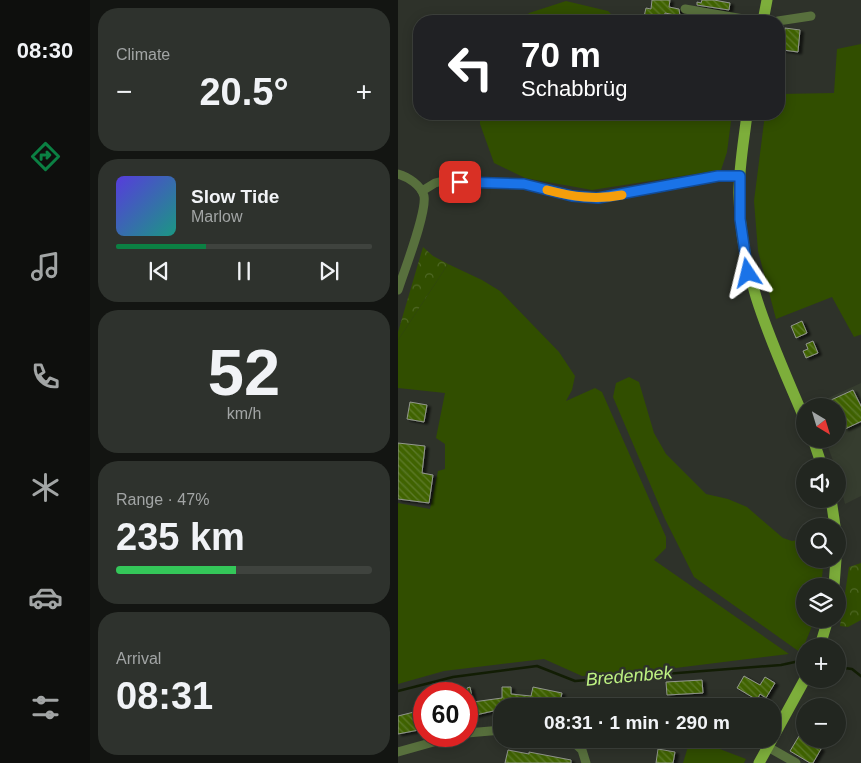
<!DOCTYPE html>
<html lang="en">
<head>
<meta charset="utf-8">
<style>
  body { margin:0; font-family:Helvetica,sans-serif; background:#2e322d; color:#f1f3f6; height:100vh; display:flex; flex-direction:column; font-size:19px; white-space:nowrap }
  * { box-sizing:border-box; margin:0 }
  p { font-size:16px; color:#a2a5a5 }
  .icon { flex:none; width:28px; height:28px; fill:none; stroke:currentColor; stroke-width:2; stroke-linecap:round; stroke-linejoin:round }
  .map { position:relative; flex:1; overflow:hidden }
  .side { display:flex; flex-direction:column; gap:8px; padding:8px; background:#131512; width:308px }
  .side>* { flex:none }
  .hud { position:absolute; left:15px; top:15px; width:372px; height:105px; border-radius:20px; box-shadow:0 2px 12px #0003,0 0 0 1px #3f433e; background:#202124; color:#fff; overflow:hidden }
  .needle { width:32px; rotate:142deg }
  .buttons { position:absolute; left:398px; top:398px; display:grid; gap:10px }
  .buttons a { display:grid; place-items:center; width:50px; height:50px; border-radius:50%; background:#222620; box-shadow:0 2px 12px #0003,0 0 0 1px #3f433e; font-size:25px }
  .speed { position:absolute; left:15px; top:682px; display:flex; gap:10px; font-size:25px; font-weight:700; text-align:center }
  .speed>* { display:grid; place-content:center; width:65px; height:65px; border-radius:50%; background:#222620; box-shadow:0 2px 12px #0003,0 0 0 1px #3f433e; line-height:1 }
  .speed .limit { border:8px solid #d22; background:#fff; color:#111 }
  .pin { position:absolute; display:grid; place-items:center; width:42px; height:42px; color:#fff; margin:-21px; border-radius:10px; box-shadow:0 2px 8px #0006 }
  .me { position:absolute; width:55px; margin:-28px; rotate:350deg; stroke-linejoin:round; filter:drop-shadow(0 0 4px #0008) }
  .turn { display:flex; align-items:center; gap:18px; height:105px; padding:0 25px; font-size:22px }
  .turn .icon { width:65px; height:65px; stroke-width:2.5 }
  .turn b { display:block; font-size:35px; line-height:42px }
  .big { font-size:38px; font-weight:700; line-height:1.1 }
  .side .tile { flex:1; display:flex; flex-direction:column; justify-content:center; gap:8px; min-width:0; padding:0 18px; border-radius:20px; background:#2e322d }
  .side .dial { align-items:center; gap:0 }
  .dial b { font-size:65px; line-height:1 }
  .song { display:flex; align-items:center; gap:15px }
  .cover { width:60px; height:60px; border-radius:8px; background:linear-gradient(135deg,hsl(250 70% 55%),hsl(170 70% 35%)) }
  .played { height:5px; border-radius:2px; background:linear-gradient(90deg,#0b8043 35%,#3f433e 35%) }
  .keys { display:flex; justify-content:space-around; direction:ltr }
  .heat { display:flex; justify-content:space-between; align-items:center; font-size:28px; direction:ltr }
  .charge { height:8px; border-radius:4px; background:linear-gradient(90deg,#34c759 47%,#3f433e 0) }
  .trip { position:absolute; left:95px; top:698px; width:288px; height:50px; border-radius:20px; background:#222620; box-shadow:0 2px 12px #0003,0 0 0 1px #3f433e; font-weight:700; line-height:50px; text-align:center }
  main { display:flex; flex:1; min-height:0 }
  .tabs { display:flex; flex-direction:column; width:90px; justify-content:space-around; align-items:center; background:#0e0f0d; color:#a2a5a5 }
  .tabs .icon { width:35px; height:35px }
  .tabs .active { color:#0b8043 }
  .tabs b { font-size:22px; color:#f1f3f6 }
  .map>svg:first-child { display:block }
  .built { fill:#363d2f }
  .grass { fill:#314e00 }
  .forest { fill:url(#forest-crowns) }
  .lines { fill:none; stroke-linecap:round; stroke-linejoin:round }
  .stream { stroke:#121d04; stroke-width:2.5 }
  .building { fill:url(#building-back-hatch); stroke:#92978e; filter:url(#shadow) }
  .minor { stroke:#58703d; stroke-width:9 }
  .major { stroke:#7dae3b; stroke-width:11 }
  .route-casing { stroke:#114b97; stroke-width:12 }
  .route { stroke:#1a73e8; stroke-width:9 }
  .slow { stroke:#f59e0b; stroke-width:9 }
  .labels { text-anchor:middle; dominant-baseline:central; stroke-width:5; stroke-linejoin:round; paint-order:stroke }
  .water-label { font-size:18px; font-style:italic; fill:#bef283; stroke:#2e322a }
</style>
</head>
<body>
<main>
<nav class="tabs">
<b>08:30</b>
<svg class="icon active" aria-label="directions" viewBox="0 0 24 24"><path d="M12 3l9 9-9 9-9-9zM9 14v-3h6M13 9l2 2-2 2"/></svg>
<svg class="icon" aria-label="music" viewBox="0 0 24 24"><path d="M9 18V5l10-2v13"/><circle cx="6" cy="18" r="3"/><circle cx="16" cy="16" r="3"/></svg>
<svg class="icon" aria-label="phone" viewBox="0 0 24 24"><path d="M5 4h4l2 5-3 2q2 4 5 5l2-3 5 2v4C11 20 4 13 5 4z"/></svg>
<svg class="icon" aria-label="climate" viewBox="0 0 24 24"><path d="M12 3v18M4 7l16 10M4 17L20 7"/></svg>
<svg class="icon" aria-label="car" viewBox="0 0 24 24"><path d="M5 17H2v-5l4-1 3-4h7l3 4 3 1v5h-3M9 17h6M6 11h13"/><circle cx="7" cy="17" r="2"/><circle cx="17" cy="17" r="2"/></svg>
<svg class="icon" aria-label="filters" viewBox="0 0 24 24"><path d="M4 7h16M4 17h16"/><circle cx="9" cy="7" r="2"/><circle cx="15" cy="17" r="2"/></svg>
</nav>
<section class="side">
<div class="tile"><p>Climate</p>
<div class="heat"><a>−</a><b class="big">20.5°</b><a>+</a></div>
</div>
<div class="tile">
<div class="song"><i class="cover"></i><div><b>Slow Tide</b><p>Marlow</p></div></div>
<div class="played"></div>
<div class="keys"><svg class="icon" aria-label="previous" viewBox="0 0 24 24"><path d="M18 5L8 12l10 7zM5 5v14"/></svg><svg class="icon" aria-label="pause" viewBox="0 0 24 24"><path d="M8 5v14M16 5v14"/></svg><svg class="icon" aria-label="next" viewBox="0 0 24 24"><path d="M6 5l10 7-10 7zM19 5v14"/></svg></div>
</div>
<div class="tile dial"><b>52</b><p>km/h</p></div>
<div class="tile"><p>Range · 47%</p><b class="big">235 km</b><div class="charge"></div></div>
<div class="tile"><p>Arrival</p><b class="big">08:31</b></div>
</section>
<div class="map">
<svg width="464" height="763" viewBox="0 0 464 763">
  <defs>
    <pattern id="forest-crowns" width="20" height="18" patternUnits="userSpaceOnUse" patternTransform="scale(1.25)"><rect width="20" height="18" fill="#314e00"/><path d="M2 6a3 3 0 1 1 6 0M12 15a3 3 0 1 1 6 0" fill="none" stroke="#4f6825"/></pattern>
    <pattern id="building-back-hatch" width="6" height="6" patternUnits="userSpaceOnUse" patternTransform="scale(1.25)"><rect width="6" height="6" fill="#416404"/><path d="M-1 5l2 2M0 0l6 6M5-1l2 2" fill="none" stroke="#5d7a29"/></pattern>
    <filter id="shadow"><feDropShadow dx="3.5" dy="2" stdDeviation="1" flood-color="#0009"/></filter>
  </defs>
  <rect width="100%" height="100%" fill="#2e322a"/>
  <polygon class="built" points="463,383 463,496 447,504 439,472 439,466 437,466 427,439 439,439 439,406 413,406"/>
  <g class="grass">
    <polygon points="168,1 210,11 220,21 124,21 131,13"/>
    <polygon points="463,44 464,334 456,337 434,297 378,319 360,251 356,201 367,114 381,114 381,94 436,93 439,49"/>
    <polygon points="82,114 334,114 329,152 323,170 194,190 127,178 96,163 82,124"/>
    <polygon points="50,264 84,280 102,291 161,352 177,376 174,390 168,401 197,388 204,392 268,537 268,548 256,560 391,654 221,675 184,676 146,659 46,671 0,684 0,503 32,509 40,471 47,469 47,444 38,438 47,393 0,388 0,340"/>
    <polygon points="231,377 241,382 256,433 268,454 308,494 330,499 349,507 385,538 394,541 406,539 406,559 426,559 423,586 406,586 406,619 417,619 403,653 296,577 267,519 215,397 218,383"/>
    <polygon points="292,740 306,743 348,759 346,763 285,763"/>
  </g>
  <g class="forest">
    <polygon points="25,247 35,256 50,264 0,340 0,332"/>
    <polygon points="463,563 463,620 450,627 442,626 451,567"/>
  </g>
  <g class="lines">
    <g class="stream">
      <polyline points="439,667 454,669 464,677"/>
      <polyline points="0,691 55,677 139,666 177,681 383,665 406,660"/>
    </g>
  </g>
  <g class="building">
    <polygon points="254,0 272,0 271,7 281,9 282,16 267,13 265,21 245,21 248,8 253,9"/>
    <polygon points="304,0 316,0 332,3 331,10 299,5 299,2 303,3"/>
    <polygon points="387,28 402,30 400,52 385,50"/>
    <polygon points="404,321 409,333 398,338 393,326"/>
    <polygon points="415,341 420,353 408,358 405,351 410,349 408,344"/>
    <polygon points="455,390 464,408 464,421 447,429 439,412 439,406 436,406 433,400"/>
    <polygon points="12,402 29,405 26,422 9,419"/>
    <polygon points="0,443 27,446 24,473 35,475 31,503 0,499"/>
    <polygon points="346,676 362,685 367,677 377,683 368,698 362,694 359,700 339,688"/>
    <polygon points="304,680 305,693 269,695 268,682"/>
    <polygon points="72,687 75,702 104,698 104,687 113,687 113,694 133,696 135,687 164,693 161,706 104,706 104,709 69,717 69,688"/>
    <polygon points="20,711 21,716 26,715 26,729 0,734 0,716"/>
    <polygon points="401,736 423,749 415,763 412,763 392,751"/>
    <polygon points="260,749 277,752 275,763 258,763"/>
    <polygon points="110,750 131,754 131,752 173,760 173,763 107,763"/>
  </g>
  <g class="lines">
    <g class="minor">
      <polyline points="287,9 357,21"/>
      <polyline points="380,21 413,16"/>
      <path d="M0,174C10,177 23,185 26,196C29,213 6,271 0,290"/>
      <polyline points="24,191 37,183 45,181 126,184 174,196 200,198 320,177 342,176"/>
      <polyline points="69,733 104,730"/>
      <polyline points="172,739 184,750 188,763"/>
      <polyline points="370,747 398,763"/>
      <polyline points="0,752 57,736"/>
    </g>
    <g class="major">
      <polyline points="365,21 369,0"/>
      <path d="M349,114C346,140 341,167 341,193C342,278 374,342 406,418"/>
      <polyline points="415,439 424,466"/>
      <polyline points="433,499 437,526"/>
      <polyline points="436,586 438,559"/>
      <polyline points="422,646 430,619"/>
      <polyline points="361,763 407,679"/>
    </g>
  </g>
  <g class="lines">
    <defs>
      <polyline id="route" points="62,182 126,184 174,196 200,198 320,176 342,176 342,219 350,273"/>
    </defs>
    <use href="#route" class="route-casing"/>
    <use href="#route" class="route"/>
    <path class="slow" d="M149,190C175,197 198,200 224,195"/>
  </g>
  <g class="labels">
    <g class="water-label">
      <text transform="translate(231 676) rotate(-5)">Bredenbek</text>
    </g>
  </g>
</svg>
<div class="buttons">
<a><svg class="needle" viewBox="-14 -14 28 28"><path d="M0-13l5 13h-10z" fill="#e53935"/><path d="M0 13l5-13h-10z" fill="#a2a5a5"/></svg></a>
<a><svg class="icon" aria-label="sound" viewBox="0 0 24 24"><path d="M4 9h4l5-4v14l-5-4H4zM17 9q2 3 0 6"/></svg></a>
<a><svg class="icon" aria-label="search" viewBox="0 0 24 24"><circle cx="10" cy="10" r="6"/><path d="M15 15l6 6"/></svg></a>
<a><svg class="icon" aria-label="layers" viewBox="0 0 24 24"><path d="M12 4l9 5-9 5-9-5zM3 14l9 5 9-5"/></svg></a>
<a>+</a>
<a>−</a>
</div>
<div class="speed"><div class="limit">60</div></div>
<div class="pin" style="left:62px;top:182px;background:#d93025"><svg class="icon" aria-label="arrive" viewBox="0 0 24 24"><path d="M6 21V4h12l-3 4 3 4H6"/></svg></div>
<svg class="me" style="left:350px;top:273px" viewBox="-20 -20 40 40"><path d="M0-17L14 15 0 8-14 15z" fill="#1a73e8" stroke="#fff" stroke-width="4"/></svg>
<div class="trip">08:31 · 1 min · 290 m</div>
<div class="hud">
<div class="turn"><svg class="icon" aria-label="left" viewBox="0 0 24 24"><path d="M17 20v-9H6M10 6l-5 5 5 5"/></svg><div><b>70 m</b>Schabbrüg</div></div>
</div>
</div>
</main>
</body>
</html>
